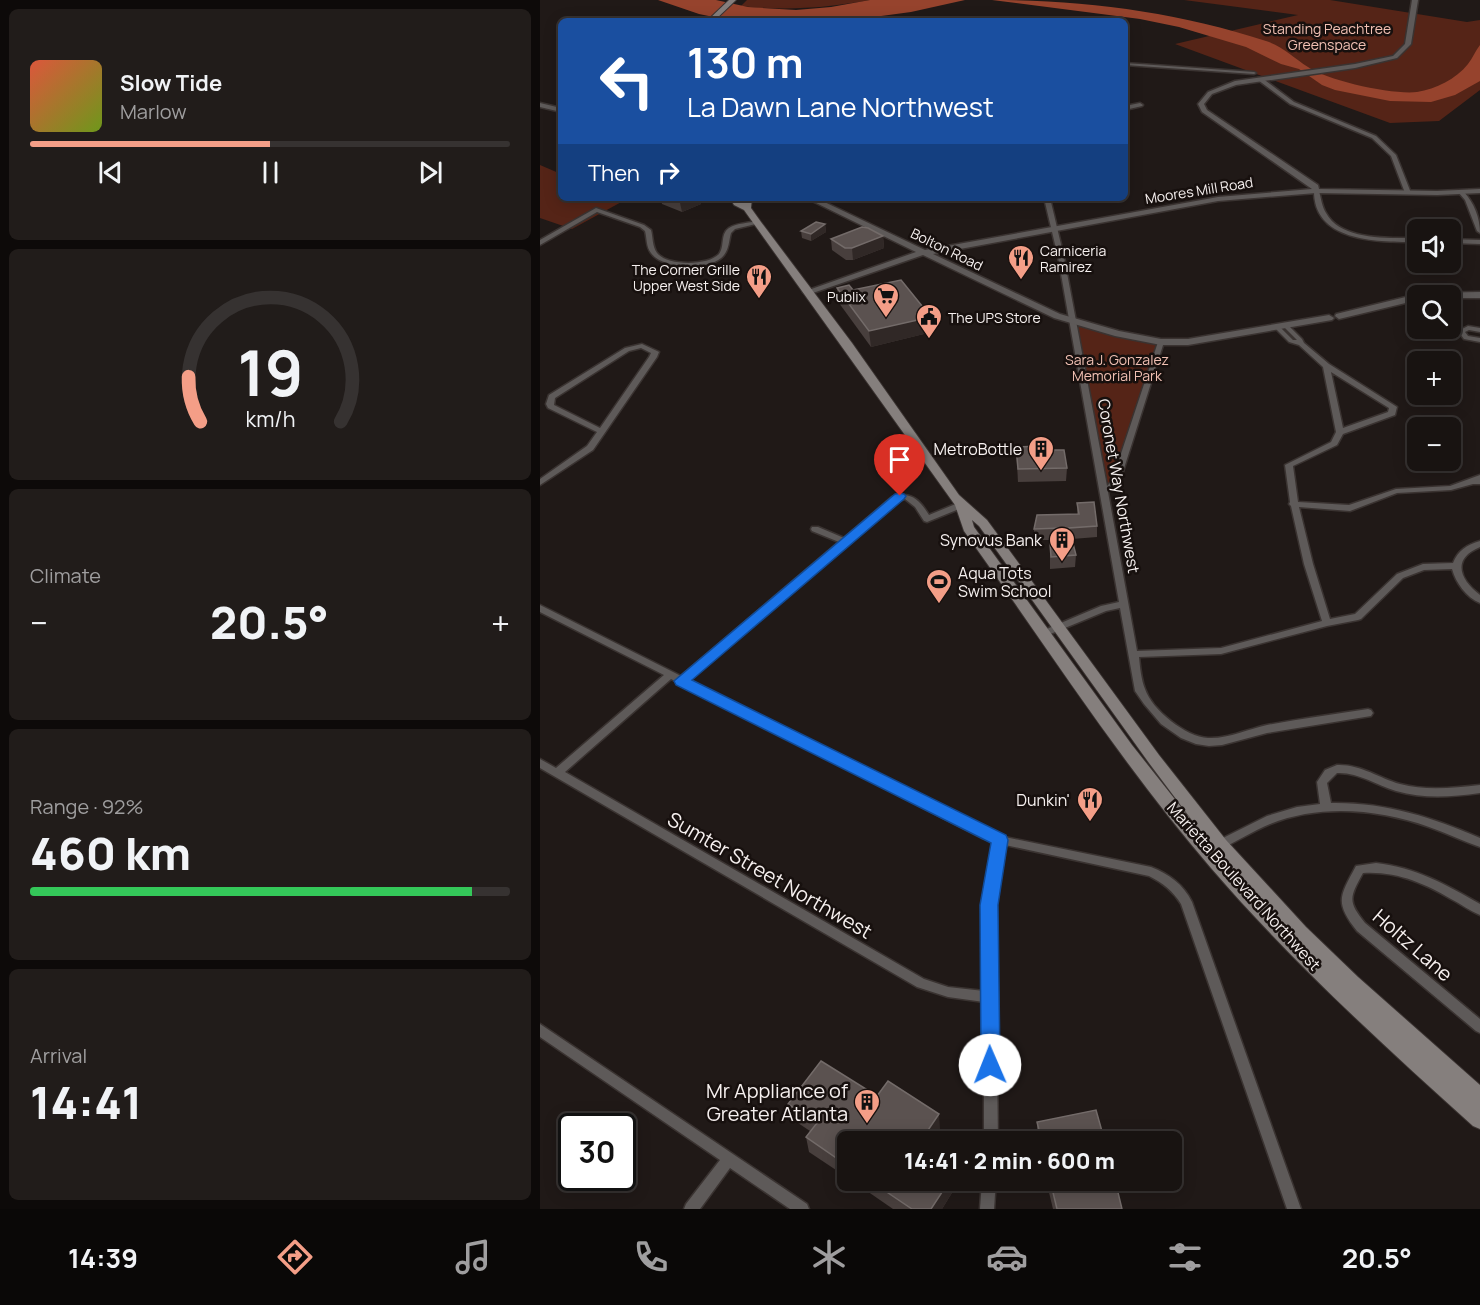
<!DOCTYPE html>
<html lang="en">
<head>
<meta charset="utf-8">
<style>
  body { margin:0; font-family:Manrope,sans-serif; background:#211c1a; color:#f1f3f6; height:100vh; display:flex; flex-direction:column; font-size:22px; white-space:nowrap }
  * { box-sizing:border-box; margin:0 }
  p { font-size:20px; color:#9f9e9f }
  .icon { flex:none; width:33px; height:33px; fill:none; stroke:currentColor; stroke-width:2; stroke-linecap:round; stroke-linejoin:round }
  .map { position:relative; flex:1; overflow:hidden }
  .panel { display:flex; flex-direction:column; gap:9px; padding:9px; background:#0d0a09; width:540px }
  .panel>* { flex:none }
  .guide { position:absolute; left:18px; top:18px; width:570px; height:183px; border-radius:9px; box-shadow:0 3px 15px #0003,0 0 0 2px #363231; background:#1a4fa0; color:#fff; overflow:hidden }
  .controls { position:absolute; left:867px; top:219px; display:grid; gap:12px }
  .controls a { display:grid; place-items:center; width:54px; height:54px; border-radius:9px; background:#181311; box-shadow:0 3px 15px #0003,0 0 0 2px #363231; font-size:30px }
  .speed { position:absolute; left:18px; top:1113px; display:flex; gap:12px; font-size:30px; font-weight:700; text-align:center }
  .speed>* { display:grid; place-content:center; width:78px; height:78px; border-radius:50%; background:#181311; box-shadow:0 3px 15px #0003,0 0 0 2px #363231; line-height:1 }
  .speed .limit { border:3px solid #111; border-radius:9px; background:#fff; color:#111 }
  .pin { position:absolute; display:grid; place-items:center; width:51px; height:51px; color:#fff; margin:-62px -26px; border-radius:50% 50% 50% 0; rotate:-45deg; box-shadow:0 0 6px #0007 }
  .pin .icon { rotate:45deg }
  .me { position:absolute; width:66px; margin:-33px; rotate:359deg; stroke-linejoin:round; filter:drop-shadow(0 0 4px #0008) }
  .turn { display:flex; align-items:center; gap:21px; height:126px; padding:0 30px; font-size:27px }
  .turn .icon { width:78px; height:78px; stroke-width:2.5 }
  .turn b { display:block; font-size:42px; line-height:51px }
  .then { display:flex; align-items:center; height:57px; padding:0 30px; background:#0003; gap:12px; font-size:22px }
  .big { font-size:45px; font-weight:800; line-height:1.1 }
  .panel .tile { flex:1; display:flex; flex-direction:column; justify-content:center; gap:9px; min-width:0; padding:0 21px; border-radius:9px; background:#211c1a }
  .panel .dial { align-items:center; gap:0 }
  .dial svg { height:156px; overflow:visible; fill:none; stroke:#363231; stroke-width:7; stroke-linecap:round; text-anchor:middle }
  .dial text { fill:#f1f3f6; stroke:none }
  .song { display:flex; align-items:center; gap:18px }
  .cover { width:72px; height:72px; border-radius:9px; background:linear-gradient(135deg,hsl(10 70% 55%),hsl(80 70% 35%)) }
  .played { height:6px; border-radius:3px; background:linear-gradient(90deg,#f49e87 50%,#363231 50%) }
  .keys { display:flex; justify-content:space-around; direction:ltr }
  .heat { display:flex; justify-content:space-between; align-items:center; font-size:33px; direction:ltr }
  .charge { height:9px; border-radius:4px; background:linear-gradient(90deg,#34c759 92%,#363231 0) }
  .trip { position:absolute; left:297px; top:1131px; width:345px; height:60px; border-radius:9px; background:#181311; box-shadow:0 3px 15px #0003,0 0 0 2px #363231; font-weight:800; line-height:60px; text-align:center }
  .dock { display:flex; height:96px; justify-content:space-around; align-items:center; background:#0a0807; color:#9f9e9f }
  .dock .icon { width:42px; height:42px }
  .dock .selected { color:#f49e87 }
  .dock b { font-size:27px; color:#f1f3f6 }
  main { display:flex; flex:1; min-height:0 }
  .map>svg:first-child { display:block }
  .green { fill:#552417 }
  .water { fill:#96432d }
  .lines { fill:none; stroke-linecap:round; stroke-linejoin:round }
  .minor-casing { stroke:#3a3331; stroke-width:3 }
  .tertiary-casing { stroke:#3a3331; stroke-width:3 }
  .secondary-casing { stroke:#3a3331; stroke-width:2 }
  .minor { fill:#5e5a59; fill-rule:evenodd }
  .tertiary { fill:#5e5a59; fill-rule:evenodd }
  .secondary { fill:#857f7d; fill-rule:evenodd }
  .wall { fill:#483f3d }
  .shaded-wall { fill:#302826 }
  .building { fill:#5b5250; stroke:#736b69; stroke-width:1.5 }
  .route { fill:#1a73e8; stroke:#114b97; stroke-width:1.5 }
  .labels { text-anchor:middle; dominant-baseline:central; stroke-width:5; stroke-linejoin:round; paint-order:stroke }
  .far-park-label { font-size:14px; fill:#f1c0b3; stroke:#17100e }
  .far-street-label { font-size:14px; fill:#f6f0ef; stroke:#17100e }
  .far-poi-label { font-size:14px; fill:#f6f0ef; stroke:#17100e; text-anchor:start }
  .poi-label { font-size:16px; fill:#f6f0ef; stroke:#17100e; text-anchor:end }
  .street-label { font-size:16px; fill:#f6f0ef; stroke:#17100e }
  .near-street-label { font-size:20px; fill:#f6f0ef; stroke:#17100e }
  .near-poi-label { font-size:20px; fill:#f6f0ef; stroke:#17100e; text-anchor:end }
</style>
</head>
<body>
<main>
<section class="panel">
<div class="tile">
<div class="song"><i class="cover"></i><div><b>Slow Tide</b><p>Marlow</p></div></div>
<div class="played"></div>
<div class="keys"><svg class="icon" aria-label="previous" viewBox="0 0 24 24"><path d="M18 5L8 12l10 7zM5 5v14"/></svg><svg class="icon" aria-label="pause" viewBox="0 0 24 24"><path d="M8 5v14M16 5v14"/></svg><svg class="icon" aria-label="next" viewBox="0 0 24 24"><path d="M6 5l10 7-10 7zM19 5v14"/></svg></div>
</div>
<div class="tile dial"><svg viewBox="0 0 100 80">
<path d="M14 69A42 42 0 1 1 86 69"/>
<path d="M14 69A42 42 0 0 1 8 46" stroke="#f49e87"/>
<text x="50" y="56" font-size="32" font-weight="700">19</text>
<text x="50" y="72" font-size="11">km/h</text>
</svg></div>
<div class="tile"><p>Climate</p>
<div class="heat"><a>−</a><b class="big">20.5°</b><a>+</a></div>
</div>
<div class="tile"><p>Range · 92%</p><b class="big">460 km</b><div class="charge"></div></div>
<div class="tile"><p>Arrival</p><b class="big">14:41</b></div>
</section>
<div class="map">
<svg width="940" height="1209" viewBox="0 0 940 1209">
  <rect width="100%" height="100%" fill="#201917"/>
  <g class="green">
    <path d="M207,0H330C286,8 245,11 201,6Z"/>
    <polygon points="644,0 790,0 927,22 940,20 940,90 899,121 850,123 635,44 758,15"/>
    <polygon points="0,165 21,174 21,198 79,198 85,200 32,229 0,218"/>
    <polygon points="533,322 621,342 569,489"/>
  </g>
  <g class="water">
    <polygon points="118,0 176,0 208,7 256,10 291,7 330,0 425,0 371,12 304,21 193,21 159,14"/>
    <path d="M452,0C545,0 637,12 726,41C742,46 754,58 768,67C788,81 853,95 877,92C896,89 916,79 928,64C933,58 935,51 940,45V81L915,95L891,102L850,101L795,90L782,85L759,69L741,64L706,47L639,27L600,19Z"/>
  </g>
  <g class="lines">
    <defs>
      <g id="minor">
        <polygon points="585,63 714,72 716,73 714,74 585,65"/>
        <polygon points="718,78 722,78 754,102 836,136 856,155 871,193 870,194 865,193 851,156 832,138 750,104 718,80"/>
        <polygon points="600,103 603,105 602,106 585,110 585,106"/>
        <path d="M774,190L779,191C781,198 782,207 786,213C801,241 850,238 878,238V242C840,242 773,243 774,190Z"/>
        <path d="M920,192H924C934,203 940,218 940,233L937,231L925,200L919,193Z"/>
        <path d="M504,198H510L524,257L567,486L572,481L618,342L621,340L624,342L580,481L576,488L568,492L597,651L681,648L782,621L764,564L751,506L749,504L750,502L745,465L791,442L796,432L783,367L759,345L749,342L736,329V327H740L753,340H757L743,326L744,325H748L762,339L764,343L789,364L857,407L855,415L803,434L797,445L753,466L758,502L809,505L856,489L910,486L940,475V484H933L911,490L857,493L810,511L759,507L773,564L790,619L815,614L857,574L883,564L913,563C918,550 927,545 940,541V547C911,559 920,580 940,595V603C926,597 916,583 912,569L884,570L863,578L821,619L818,620L787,626L681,654L599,657C600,667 601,679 605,689C612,710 646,737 668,738C688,739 708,729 727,725C760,719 794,714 828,709L831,710L833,713L831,716L727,733L682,745L669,746L656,744L641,738L621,724L604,704L595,691L580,608L566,611L508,635H502L500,633L502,631L561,606L579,602L518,257ZM791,372L849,408L848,412L803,428Z"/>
        <path d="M56,208L104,225L111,230C113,237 112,246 117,253C127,266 168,266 179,254C185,246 180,234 189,228C197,223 209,223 217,221L220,223L195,229L191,233C189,240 189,249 184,255C172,271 123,270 111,253C106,247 107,238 105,231L100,227L57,212L0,245V240Z"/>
        <polygon points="910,239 940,240 940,244 910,243"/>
        <polygon points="928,326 940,328 940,332 929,330 925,332 928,336 940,338 940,342 924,339 918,331"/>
        <path d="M102,344L117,351L119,352L117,357L53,450L0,485V479L47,446L57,432L8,408L6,404L9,395L85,348ZM101,348L111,353L109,357L60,428L14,405L15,398L89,351Z"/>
        <path d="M361,495C375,494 382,504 389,515L418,503H424L425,505L424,507L387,522L384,521L375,507L365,499L358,501L149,680L450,832L460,836L611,867C629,874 643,884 652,902L761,1209H747L641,904C633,891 623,883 609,876L465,845L455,905L458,1142H444V1002L408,997L377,987L0,768V759L16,768L124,675L0,612V605L141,676L299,542L272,531L271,529L272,527H278L304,538L352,497ZM131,679L442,838L454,842L443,905L444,991L408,987L384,979L25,772Z"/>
        <path d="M797,765C820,764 839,778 860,784C886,791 913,788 940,785V793C911,797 884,799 856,791C836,785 818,772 797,773L787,783L791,803C844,802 892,817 940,838V847C923,841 906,833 889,827C838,809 781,804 730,824C713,831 697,841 681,849L677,850L673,849L672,846L673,843L727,816L757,807L780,804L777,782L785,770Z"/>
        <path d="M836,863C875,867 907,885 940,904V915C930,911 921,904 911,899C884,883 856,871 823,873C810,897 807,901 825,923L940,1019V1033L936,1031L817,931C794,902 800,896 816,866Z"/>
        <polygon points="0,1024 267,1204 269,1209 250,1209 190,1168 160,1209 144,1209 146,1204 180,1160 0,1037"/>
        <polygon points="442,1180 456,1180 454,1209 440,1209"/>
      </g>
      <g id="tertiary">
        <polygon points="872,0 878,0 871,44 857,58 815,68 696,85 672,94 664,104 667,110 778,185 779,189 897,191 940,189 940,193 897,195 776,193 678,201 393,254 520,314 579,331 621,339 648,339 789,315 794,318 792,320 648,345 621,345 575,336 514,318 383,255 270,294 263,292 376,252 266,198 276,198 385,250 678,197 772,189 662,112 658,104 668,92 695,81 815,64 853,56 865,44"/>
        <polygon points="0,103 21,108 21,112 0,107"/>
        <polygon points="940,292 940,298 910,298 910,296 882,296 886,293"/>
        <polygon points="878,294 881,296 878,296 878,300 799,319 795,316 796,314"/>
      </g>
      <g id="secondary">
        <polygon points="189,0 196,0 174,21 167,21"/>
        <path d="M190,198H198L203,203L204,198H212L211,208L221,222L312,343L419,495L447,520L619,755L686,840L766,927L818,977L940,1085V1129L933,1126C842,1044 751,961 671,868C580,762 505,644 424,531L415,505L204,210L194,205ZM432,520L439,526L609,763L660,831L592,745L434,527Z"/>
      </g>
    </defs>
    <use href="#minor" class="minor-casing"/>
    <use href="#tertiary" class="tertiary-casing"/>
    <use href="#secondary" class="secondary-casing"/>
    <use href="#minor" class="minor"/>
    <use href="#tertiary" class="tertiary"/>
    <use href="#secondary" class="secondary"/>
  </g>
  <g class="wall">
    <polygon points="121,198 160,198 161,204 142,212 122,204"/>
    <polygon points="285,224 286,232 271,241 262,238 261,231"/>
    <polygon points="343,236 344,248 313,260 306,260 292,250 291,239"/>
    <polygon points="297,288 313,290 392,332 331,347 299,303"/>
    <polygon points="476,447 502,450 527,468 526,481 478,482"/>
    <polygon points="537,503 557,526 557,537 532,539 536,555 535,567 510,569 510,543 521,543 521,540 494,540 494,529 537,514"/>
    <polygon points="337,1096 400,1129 392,1142 308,1142 308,1178 269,1152 266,1137 270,1131 252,1119 248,1104"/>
    <polygon points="497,1122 565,1142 498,1142 497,1137"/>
    <polygon points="311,1180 418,1180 418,1183 402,1209 353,1209"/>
    <polygon points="506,1180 575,1180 582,1209 513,1209"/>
  </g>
  <g class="shaded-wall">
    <polygon points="139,198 160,198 161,204 142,212"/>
    <polygon points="285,224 286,232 271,241 271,234"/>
    <polygon points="343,236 344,248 313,260 312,248"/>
    <polygon points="391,317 392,332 331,347 329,331"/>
    <polygon points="399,1114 400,1129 392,1142 380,1142"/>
    <polygon points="410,1180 418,1180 418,1183 402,1209 391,1209"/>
  </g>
  <g class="building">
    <polygon points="276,222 285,224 271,234 261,231"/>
    <polygon points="322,227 328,228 343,236 312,248 305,248 291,239"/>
    <polygon points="361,280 391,317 329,331 297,288 309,285 313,290"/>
    <polygon points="502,446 502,450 524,450 527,468 478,469 476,447"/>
    <polygon points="554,502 557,526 529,528 536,555 511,557 510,543 523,543 521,528 494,529 497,515 539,514 537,503"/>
    <polygon points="281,1061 337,1096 348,1081 399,1114 380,1142 308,1142 308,1166 266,1137 277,1123 248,1104"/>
    <polygon points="556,1110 565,1142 502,1142 497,1122"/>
    <polygon points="329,1180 410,1180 391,1209 372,1209"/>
    <polygon points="510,1180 575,1180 582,1209 517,1209"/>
  </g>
  <polygon class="route" points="360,493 364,494 366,496 364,499 152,680 466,835 468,840 458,905 460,1065 457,1071 450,1074 444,1071 441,1065 440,905 451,843 136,685 134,681 355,494"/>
  <defs>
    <symbol id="restaurant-pin" viewBox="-11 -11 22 30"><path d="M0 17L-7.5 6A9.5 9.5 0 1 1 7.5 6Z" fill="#f49e87" stroke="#17100e"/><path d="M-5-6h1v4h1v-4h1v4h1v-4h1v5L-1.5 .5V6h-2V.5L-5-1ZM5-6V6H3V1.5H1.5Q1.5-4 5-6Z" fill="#111"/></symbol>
    <symbol id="supermarket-pin" viewBox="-11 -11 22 30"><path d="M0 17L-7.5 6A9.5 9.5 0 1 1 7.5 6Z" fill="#f49e87" stroke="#17100e"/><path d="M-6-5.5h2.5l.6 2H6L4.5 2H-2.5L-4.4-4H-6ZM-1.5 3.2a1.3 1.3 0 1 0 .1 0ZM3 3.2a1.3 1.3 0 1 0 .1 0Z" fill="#111"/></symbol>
    <symbol id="civic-pin" viewBox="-11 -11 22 30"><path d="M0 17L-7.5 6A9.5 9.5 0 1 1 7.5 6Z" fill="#f49e87" stroke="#17100e"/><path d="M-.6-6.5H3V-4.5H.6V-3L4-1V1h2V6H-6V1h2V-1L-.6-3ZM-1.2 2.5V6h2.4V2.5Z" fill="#111"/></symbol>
    <symbol id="building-pin" viewBox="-11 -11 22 30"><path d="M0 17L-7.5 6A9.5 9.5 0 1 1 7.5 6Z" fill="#f49e87" stroke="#17100e"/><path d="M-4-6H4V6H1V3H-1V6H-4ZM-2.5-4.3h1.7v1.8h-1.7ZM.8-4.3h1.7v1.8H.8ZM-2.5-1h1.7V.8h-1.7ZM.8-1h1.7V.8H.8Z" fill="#111"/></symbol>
    <symbol id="stadium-pin" viewBox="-11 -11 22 30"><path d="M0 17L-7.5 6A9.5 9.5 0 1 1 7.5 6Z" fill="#f49e87" stroke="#17100e"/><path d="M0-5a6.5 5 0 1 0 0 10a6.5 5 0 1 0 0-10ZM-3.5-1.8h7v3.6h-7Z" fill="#111"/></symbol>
  </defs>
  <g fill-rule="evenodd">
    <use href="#restaurant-pin" x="466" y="243" width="30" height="40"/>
    <use href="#restaurant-pin" x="204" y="262" width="30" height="40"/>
    <use href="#supermarket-pin" x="331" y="281" width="30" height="40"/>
    <use href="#civic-pin" x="374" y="302" width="30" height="40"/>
    <use href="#building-pin" x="486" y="434" width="30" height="40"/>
    <use href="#building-pin" x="507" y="525" width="30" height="40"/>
    <use href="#stadium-pin" x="384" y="567" width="30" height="40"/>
    <use href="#restaurant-pin" x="535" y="785" width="30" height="40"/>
    <use href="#building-pin" x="312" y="1087" width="30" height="40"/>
  </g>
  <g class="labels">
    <g class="far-park-label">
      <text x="787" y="28">Standing Peachtree<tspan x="787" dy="16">Greenspace</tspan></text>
      <text x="577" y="359">Sara J. Gonzalez<tspan x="577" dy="16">Memorial Park</tspan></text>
    </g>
    <g class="far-street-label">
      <text transform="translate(659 190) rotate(-9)">Moores Mill Road</text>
      <text transform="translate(407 249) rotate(26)">Bolton Road</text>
    </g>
    <g class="far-poi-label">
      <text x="500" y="250">Carniceria<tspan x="500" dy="16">Ramirez</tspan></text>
      <text x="200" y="269" text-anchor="end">The Corner Grille<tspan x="200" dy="16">Upper West Side</tspan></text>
      <text x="326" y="296" text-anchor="end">Publix</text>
      <text x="408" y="317">The UPS Store</text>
    </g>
    <g class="poi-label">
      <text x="482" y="449">MetroBottle</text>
      <text x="502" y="540">Synovus Bank</text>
      <text x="418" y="573" text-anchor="start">Aqua Tots<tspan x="418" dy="18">Swim School</tspan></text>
      <text x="530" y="800">Dunkin'</text>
    </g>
    <g class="street-label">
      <text transform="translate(579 486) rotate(80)">Coronet Way Northwest</text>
      <text transform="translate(704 886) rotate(48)">Marietta Boulevard Northwest</text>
    </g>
    <g class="near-street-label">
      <text transform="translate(230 875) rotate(30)">Sumter Street Northwest</text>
      <text transform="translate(873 945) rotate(41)">Holtz Lane</text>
    </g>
    <g class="near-poi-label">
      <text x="308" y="1090">Mr Appliance of<tspan x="308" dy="23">Greater Atlanta</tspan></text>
    </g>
  </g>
</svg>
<div class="controls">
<a><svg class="icon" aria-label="sound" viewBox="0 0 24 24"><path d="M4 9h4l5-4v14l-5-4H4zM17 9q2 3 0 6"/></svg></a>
<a><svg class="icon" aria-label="search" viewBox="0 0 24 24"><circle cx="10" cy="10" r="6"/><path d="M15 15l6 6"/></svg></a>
<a>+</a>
<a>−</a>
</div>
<div class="speed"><div class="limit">30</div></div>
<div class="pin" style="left:360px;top:496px;background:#d93025"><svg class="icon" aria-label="arrive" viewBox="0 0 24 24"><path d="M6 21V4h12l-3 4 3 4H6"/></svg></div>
<svg class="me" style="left:450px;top:1065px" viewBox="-20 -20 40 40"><circle r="19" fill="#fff"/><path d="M0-13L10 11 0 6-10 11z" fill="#1a73e8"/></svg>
<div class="trip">14:41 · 2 min · 600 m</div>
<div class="guide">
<div class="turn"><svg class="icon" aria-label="left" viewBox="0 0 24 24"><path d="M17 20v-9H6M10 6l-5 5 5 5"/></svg><div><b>130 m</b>La Dawn Lane Northwest</div></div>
<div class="then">Then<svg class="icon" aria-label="right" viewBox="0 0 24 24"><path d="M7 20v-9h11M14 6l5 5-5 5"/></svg></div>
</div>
</div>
</main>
<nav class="dock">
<b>14:39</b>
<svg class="icon selected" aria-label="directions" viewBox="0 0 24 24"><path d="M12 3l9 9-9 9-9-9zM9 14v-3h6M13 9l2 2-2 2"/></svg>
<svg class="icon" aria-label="music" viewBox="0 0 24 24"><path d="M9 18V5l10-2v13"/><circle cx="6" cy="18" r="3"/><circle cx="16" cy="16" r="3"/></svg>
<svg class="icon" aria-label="phone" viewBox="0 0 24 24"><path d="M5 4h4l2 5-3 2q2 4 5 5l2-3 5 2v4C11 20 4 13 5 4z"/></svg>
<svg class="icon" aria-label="climate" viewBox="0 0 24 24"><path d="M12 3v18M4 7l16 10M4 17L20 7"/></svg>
<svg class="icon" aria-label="car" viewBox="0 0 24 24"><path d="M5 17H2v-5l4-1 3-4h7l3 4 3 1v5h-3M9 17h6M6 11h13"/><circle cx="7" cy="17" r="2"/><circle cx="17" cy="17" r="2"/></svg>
<svg class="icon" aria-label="filters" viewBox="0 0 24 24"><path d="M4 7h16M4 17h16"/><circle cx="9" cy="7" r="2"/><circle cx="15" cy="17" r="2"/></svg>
<b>20.5°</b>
</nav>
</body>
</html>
